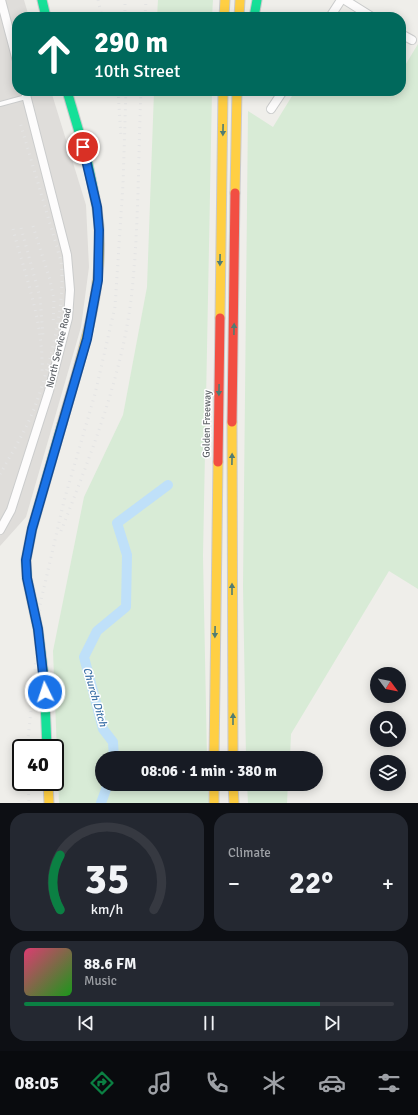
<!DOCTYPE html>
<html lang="en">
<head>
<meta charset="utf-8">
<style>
  body { margin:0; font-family:Signika,sans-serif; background:#242831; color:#f1f3f6; height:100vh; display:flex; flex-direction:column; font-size:15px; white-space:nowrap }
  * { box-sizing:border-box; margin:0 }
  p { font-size:13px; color:#9ea1a6 }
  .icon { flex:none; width:22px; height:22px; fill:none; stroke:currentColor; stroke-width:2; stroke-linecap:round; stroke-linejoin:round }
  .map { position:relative; height:803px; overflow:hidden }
  .sheet { display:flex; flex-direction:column; gap:10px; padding:10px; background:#0d0f14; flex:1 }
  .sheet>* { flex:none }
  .banner { position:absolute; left:12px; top:12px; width:394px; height:84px; border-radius:16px; box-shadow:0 2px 10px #0003; background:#00695c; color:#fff; overflow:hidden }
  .needle { width:26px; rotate:122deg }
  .tools { position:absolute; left:370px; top:667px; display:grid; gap:8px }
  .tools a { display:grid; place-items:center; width:36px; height:36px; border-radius:50%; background:#171b24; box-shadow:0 2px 10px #0003; font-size:20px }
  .speed { position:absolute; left:12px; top:739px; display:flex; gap:8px; font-size:20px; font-weight:700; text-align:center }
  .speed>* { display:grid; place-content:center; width:52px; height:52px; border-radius:50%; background:#171b24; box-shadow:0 2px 10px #0003; line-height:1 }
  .speed .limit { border:2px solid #111; border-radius:6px; background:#fff; color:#111 }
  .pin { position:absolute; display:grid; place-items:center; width:34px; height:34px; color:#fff; margin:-17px; border:2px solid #fff; border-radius:50%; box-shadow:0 1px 4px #0007 }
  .me { position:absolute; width:44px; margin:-22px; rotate:356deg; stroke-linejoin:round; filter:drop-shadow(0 0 3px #0008) }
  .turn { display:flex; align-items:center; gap:14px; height:84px; padding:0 16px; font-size:18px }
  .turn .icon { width:52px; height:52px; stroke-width:2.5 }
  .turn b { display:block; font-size:28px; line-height:34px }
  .big { font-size:30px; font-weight:700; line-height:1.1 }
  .sheet .card { flex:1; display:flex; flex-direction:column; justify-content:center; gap:6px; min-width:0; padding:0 14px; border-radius:16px; background:#242831 }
  .sheet .dial { align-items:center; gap:0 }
  .dial svg { height:104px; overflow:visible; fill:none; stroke:#363941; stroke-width:7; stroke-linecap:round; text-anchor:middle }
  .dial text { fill:#f1f3f6; stroke:none }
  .song { display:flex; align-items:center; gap:12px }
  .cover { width:48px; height:48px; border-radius:6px; background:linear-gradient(135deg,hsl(340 70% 55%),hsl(120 70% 35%)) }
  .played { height:4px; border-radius:2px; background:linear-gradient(90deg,#0b8043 80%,#363941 80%) }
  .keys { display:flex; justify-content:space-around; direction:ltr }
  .heat { display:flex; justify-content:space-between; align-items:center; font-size:22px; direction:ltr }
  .sheet .tiles { flex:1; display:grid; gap:10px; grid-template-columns:1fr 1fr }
  .card:last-child { grid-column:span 2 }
  .trip { position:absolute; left:95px; top:751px; width:228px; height:40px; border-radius:20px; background:#171b24; box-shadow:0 2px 10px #0003; font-weight:700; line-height:40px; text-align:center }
  .tabs { display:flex; height:64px; justify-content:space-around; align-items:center; background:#090b0e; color:#9ea1a6 }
  .tabs .icon { width:28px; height:28px }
  .tabs .current { color:#0b8043 }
  .tabs b { font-size:18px; color:#f1f3f6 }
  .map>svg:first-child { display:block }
  .industrial { fill:#dfddda }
  .green { fill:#d8ebd6 }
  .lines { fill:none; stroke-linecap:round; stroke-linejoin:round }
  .canal { stroke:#bfe0f9; stroke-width:10 }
  .lane-casing { stroke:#cbcccc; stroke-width:6 }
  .street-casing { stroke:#cbcccc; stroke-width:10 }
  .fast-casing { stroke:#cacacb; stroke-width:11 }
  .slow-casing { stroke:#cacacb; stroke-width:11 }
  .jam-casing { stroke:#cacacb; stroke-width:11 }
  .lane { stroke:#fdfcfc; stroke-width:4 }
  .street { stroke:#fdfcfc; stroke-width:8 }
  .fast { stroke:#16e098; stroke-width:9 }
  .slow { stroke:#ffcf43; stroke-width:9 }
  .jam { stroke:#f24e42; stroke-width:9 }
  .rail { stroke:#e4e4e4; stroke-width:3; stroke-dasharray:1 5; stroke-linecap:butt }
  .oneway { fill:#507c72 }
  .route-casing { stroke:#114b97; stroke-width:10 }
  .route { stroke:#1a73e8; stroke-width:7 }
  .labels { text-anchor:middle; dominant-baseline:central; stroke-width:3; stroke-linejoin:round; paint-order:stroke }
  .street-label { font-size:10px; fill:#5f6368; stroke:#fff }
  .water-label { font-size:11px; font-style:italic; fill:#4174aa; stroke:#fff }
</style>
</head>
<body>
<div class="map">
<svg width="418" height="803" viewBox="0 0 418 803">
  <rect width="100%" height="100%" fill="#efeeea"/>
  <polygon class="industrial" points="0,0 24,0 29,17 17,17 17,91 51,91 86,205 89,267 81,327 26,517 0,546"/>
  <g class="green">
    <polygon points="158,0 213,0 212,17 157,17"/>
    <polygon points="418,44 418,589 389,571 291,734 290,758 246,758 243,586 248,111 273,127 295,91 380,91 387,95 389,91 401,91 401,72"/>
    <polygon points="154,91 212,91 203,556 207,758 102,758 102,784 208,784 209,803 59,803 53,651 84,497 123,415 147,287"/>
    <polygon points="247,784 288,784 287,803 248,803"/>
  </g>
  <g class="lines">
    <g class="canal">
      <polyline points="114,758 113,742 103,729 84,657 97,631 126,607 127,555 117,523 168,485"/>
      <polyline points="101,803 108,784"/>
    </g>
    <defs>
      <polyline id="lane" points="0,104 26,97"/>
      <g id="street">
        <polyline points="1,0 17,61"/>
        <polyline points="345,0 372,17"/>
        <polyline points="330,17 341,0"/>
        <polyline points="401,34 412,40"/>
        <polyline points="271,109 283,91"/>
        <polyline points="0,530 11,510 49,391 68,318 70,290 67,255 25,91"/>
      </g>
      <g id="fast">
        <polyline points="42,0 46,17"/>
        <polyline points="254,17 257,0"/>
        <polyline points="67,91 87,159 97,208"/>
        <polyline points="47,748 44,678 38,629 27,578 26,560 32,529 62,424"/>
      </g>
      <g id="slow">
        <polyline points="224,17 225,0"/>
        <polyline points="239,17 240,0"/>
        <polyline points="235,193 237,91"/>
        <polyline points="220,318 223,91"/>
        <polyline points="232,422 233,758"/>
        <path d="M62,424C82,354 108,281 97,208"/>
        <polyline points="214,758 218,462"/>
        <polyline points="48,782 49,803"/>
        <polyline points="214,784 214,803"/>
        <polyline points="233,784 234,803"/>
      </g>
      <g id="jam">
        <polyline points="232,422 235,193"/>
        <polyline points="218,462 220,318"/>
      </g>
    </defs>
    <use href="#lane" class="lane-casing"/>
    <use href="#street" class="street-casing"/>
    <use href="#fast" class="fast-casing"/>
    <use href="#slow" class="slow-casing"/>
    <use href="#jam" class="jam-casing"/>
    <use href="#lane" class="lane"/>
    <use href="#street" class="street"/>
    <use href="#fast" class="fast"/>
    <use href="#slow" class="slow"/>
    <use href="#jam" class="jam"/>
    <g class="rail">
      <polyline points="98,0 102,17"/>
      <polyline points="125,17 125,0"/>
      <polyline points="145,17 146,0"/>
      <polyline points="118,91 121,137"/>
      <polyline points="33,226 50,280 54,300 53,325"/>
      <polyline points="21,228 40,297 43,336"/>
      <path d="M13,229C25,275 44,324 42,372"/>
      <path d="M0,474C13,451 28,427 37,401C51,361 66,303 61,261L20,122"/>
      <path d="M61,531C90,457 121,379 131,300C139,231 138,160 141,91"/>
      <polyline points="27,748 34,683 40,605 64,501 95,394 115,307 123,184 126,91"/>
      <polyline points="28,782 29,803"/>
    </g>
  </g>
  <defs><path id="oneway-solid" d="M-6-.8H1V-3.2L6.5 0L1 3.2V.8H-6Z"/></defs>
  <g class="oneway">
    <use href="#oneway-solid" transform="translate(223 130) rotate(91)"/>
    <use href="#oneway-solid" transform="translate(220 260) rotate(91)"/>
    <use href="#oneway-solid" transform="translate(234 329) rotate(-89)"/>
    <use href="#oneway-solid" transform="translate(219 390) rotate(91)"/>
    <use href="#oneway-solid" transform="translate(232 459) rotate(-89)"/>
    <use href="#oneway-solid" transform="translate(232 589) rotate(-90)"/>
    <use href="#oneway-solid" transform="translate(215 632) rotate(91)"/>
    <use href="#oneway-solid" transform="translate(233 719) rotate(-90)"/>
  </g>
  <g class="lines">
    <defs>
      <polyline id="route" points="45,692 38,629 27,578 26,560 32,529 87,339 98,280 99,230 97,207 83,147"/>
    </defs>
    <use href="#route" class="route-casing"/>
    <use href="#route" class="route"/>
  </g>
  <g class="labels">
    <g class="street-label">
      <text transform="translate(59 348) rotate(-77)">North Service Road</text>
      <text transform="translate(207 424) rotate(-89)">Golden Freeway</text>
    </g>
    <g class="water-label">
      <text transform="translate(95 697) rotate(74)">Church Ditch</text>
    </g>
  </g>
</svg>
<div class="tools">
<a><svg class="needle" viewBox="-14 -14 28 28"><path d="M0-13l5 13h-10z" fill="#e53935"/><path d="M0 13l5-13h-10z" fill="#9ea1a6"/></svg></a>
<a><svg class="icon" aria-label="search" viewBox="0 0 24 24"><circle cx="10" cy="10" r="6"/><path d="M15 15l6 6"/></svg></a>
<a><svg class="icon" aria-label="layers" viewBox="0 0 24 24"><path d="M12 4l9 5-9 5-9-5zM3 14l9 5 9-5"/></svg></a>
</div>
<div class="speed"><div class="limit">40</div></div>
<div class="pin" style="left:83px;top:147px;background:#d93025"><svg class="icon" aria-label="arrive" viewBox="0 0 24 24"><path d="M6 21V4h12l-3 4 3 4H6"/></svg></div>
<svg class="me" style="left:45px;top:692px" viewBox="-20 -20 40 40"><circle r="17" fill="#1a73e8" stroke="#fff" stroke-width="3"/><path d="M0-11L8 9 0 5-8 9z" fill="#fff"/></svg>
<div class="trip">08:06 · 1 min · 380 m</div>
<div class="banner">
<div class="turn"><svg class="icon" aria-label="ahead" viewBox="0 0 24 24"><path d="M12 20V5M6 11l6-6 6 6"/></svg><div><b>290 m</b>10th Street</div></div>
</div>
</div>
<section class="sheet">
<div class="tiles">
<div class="card dial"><svg viewBox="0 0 100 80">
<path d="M14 69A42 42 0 1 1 86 69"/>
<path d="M14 69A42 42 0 0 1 14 27" stroke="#0b8043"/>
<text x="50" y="56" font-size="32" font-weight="700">35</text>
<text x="50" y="72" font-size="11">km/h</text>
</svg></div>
<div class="card"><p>Climate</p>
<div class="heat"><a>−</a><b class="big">22°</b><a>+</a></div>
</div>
<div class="card">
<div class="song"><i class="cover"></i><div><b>88.6 FM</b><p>Music</p></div></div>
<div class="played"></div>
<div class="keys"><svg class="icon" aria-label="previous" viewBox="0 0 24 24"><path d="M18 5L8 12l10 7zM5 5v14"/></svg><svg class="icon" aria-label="pause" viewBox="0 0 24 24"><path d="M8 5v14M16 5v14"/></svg><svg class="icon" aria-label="next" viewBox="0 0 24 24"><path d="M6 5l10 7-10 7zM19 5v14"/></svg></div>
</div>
</div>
</section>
<nav class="tabs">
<b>08:05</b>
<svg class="icon current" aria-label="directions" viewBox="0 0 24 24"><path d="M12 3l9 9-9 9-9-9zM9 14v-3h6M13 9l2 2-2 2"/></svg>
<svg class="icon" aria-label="music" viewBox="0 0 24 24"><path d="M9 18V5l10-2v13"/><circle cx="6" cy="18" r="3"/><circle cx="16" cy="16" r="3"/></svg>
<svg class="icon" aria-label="phone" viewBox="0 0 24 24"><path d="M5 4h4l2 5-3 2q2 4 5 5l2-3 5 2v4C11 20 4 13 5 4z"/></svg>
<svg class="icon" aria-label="climate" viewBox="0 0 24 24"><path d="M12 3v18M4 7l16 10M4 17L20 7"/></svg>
<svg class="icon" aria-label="car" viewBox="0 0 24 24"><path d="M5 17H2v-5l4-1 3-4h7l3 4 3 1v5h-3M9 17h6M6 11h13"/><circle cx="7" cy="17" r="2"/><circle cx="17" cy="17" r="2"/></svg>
<svg class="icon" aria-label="filters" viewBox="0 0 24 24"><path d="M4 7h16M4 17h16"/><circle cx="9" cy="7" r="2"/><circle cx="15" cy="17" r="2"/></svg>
</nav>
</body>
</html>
